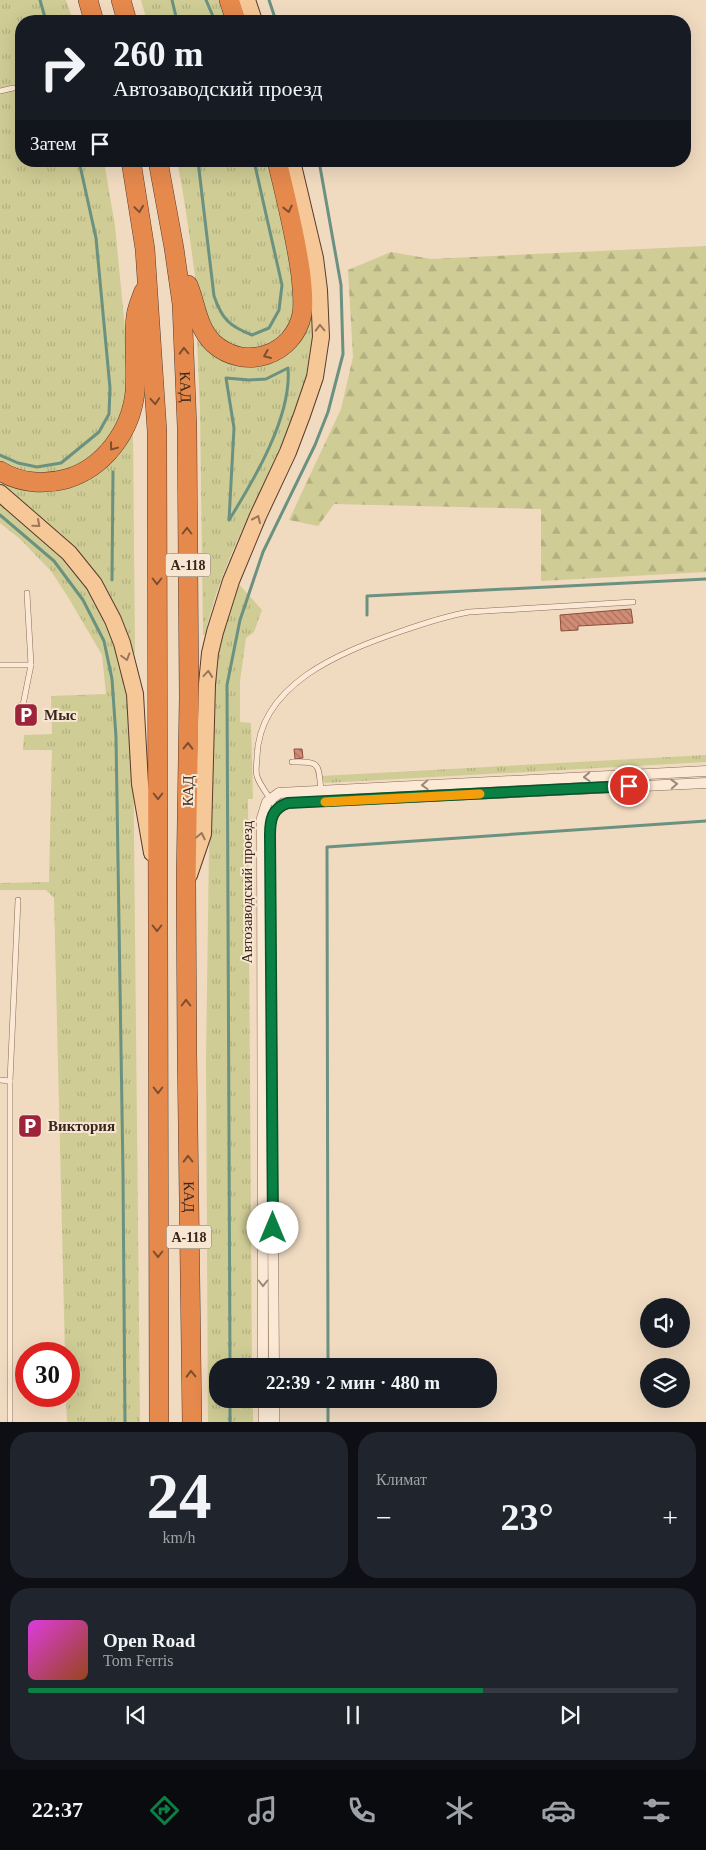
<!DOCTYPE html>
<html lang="ru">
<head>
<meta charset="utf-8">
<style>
  body { margin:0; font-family:Georgia,serif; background:#20242c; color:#f1f3f6; height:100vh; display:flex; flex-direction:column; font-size:19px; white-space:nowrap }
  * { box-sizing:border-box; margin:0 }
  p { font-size:16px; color:#9ea1a6 }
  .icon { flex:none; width:28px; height:28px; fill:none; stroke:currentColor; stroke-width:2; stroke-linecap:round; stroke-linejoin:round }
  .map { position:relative; height:1422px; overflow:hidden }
  .sheet { display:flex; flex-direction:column; gap:10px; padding:10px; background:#0d0f14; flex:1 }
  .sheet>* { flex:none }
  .banner { position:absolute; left:15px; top:15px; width:676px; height:152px; border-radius:20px; box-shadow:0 5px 20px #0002; background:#171b24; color:#f1f3f6; overflow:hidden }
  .fabs { position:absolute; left:640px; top:1298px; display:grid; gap:10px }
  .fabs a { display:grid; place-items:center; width:50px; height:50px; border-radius:50%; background:#171b24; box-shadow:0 5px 20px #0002; font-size:25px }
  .speed { position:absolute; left:15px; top:1342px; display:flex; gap:10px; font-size:25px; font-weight:700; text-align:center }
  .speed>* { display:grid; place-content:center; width:65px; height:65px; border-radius:50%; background:#171b24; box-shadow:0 5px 20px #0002; line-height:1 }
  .speed .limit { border:8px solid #d22; background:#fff; color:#111 }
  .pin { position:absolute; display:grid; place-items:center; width:42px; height:42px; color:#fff; margin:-21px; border:2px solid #fff; border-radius:50%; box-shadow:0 1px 5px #0007 }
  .me { position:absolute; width:55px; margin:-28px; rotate:0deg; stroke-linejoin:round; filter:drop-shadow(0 0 4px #0008) }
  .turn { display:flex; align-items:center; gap:18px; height:105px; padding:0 15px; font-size:22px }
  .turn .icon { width:65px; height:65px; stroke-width:2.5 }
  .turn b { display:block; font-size:35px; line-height:42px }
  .then { display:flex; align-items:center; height:48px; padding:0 15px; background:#0003; gap:10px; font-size:19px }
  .big { font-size:38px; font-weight:700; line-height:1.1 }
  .sheet .widget { flex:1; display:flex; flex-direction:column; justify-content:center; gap:8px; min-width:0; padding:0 18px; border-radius:20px; background:#20242c }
  .sheet .dial { align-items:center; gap:0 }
  .dial b { font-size:65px; line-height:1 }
  .song { display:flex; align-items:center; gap:15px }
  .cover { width:60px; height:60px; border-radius:8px; background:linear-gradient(135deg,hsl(300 70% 55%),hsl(20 70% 35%)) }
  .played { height:5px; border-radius:2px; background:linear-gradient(90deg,#0b8043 70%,#363941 70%) }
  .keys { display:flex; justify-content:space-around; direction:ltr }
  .heat { display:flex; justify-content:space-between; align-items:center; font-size:28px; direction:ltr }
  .sheet .tiles { flex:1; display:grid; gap:10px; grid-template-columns:1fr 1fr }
  .widget:last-child { grid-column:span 2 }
  .trip { position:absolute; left:209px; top:1358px; width:288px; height:50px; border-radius:20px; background:#171b24; box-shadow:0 5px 20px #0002; font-weight:700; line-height:50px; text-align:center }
  .dock { display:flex; height:80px; justify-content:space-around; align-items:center; background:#090b0e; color:#9ea1a6 }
  .dock .icon { width:35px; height:35px }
  .dock .selected { color:#0b8043 }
  .dock b { font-size:22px; color:#f1f3f6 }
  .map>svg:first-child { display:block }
  .grass { fill:url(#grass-tufts) }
  .forest { fill:url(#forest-firs) }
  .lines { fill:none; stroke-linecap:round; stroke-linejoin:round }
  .stream { stroke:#6b9181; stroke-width:3 }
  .building { fill:url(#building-back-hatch); stroke:#8c4e3c }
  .service-casing { stroke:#8b6a58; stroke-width:6 }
  .minor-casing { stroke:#8b6a58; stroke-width:11 }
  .primary-casing { stroke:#593a2c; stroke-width:18 }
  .motorway-casing { stroke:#593a2c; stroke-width:20 }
  .service { stroke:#fbe9d5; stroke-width:5 }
  .minor { stroke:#fbe9d5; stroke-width:10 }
  .primary { stroke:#f6c897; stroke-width:16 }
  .motorway { stroke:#e5894d; stroke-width:19 }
  .oneway { stroke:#7e4e30 }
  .oneway2 { stroke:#98775a }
  .oneway3 { stroke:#9a8879 }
  .route-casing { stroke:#07532c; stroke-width:12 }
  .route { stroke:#0b8043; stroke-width:9 }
  .slow { stroke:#f59e0b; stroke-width:9 }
  .labels { text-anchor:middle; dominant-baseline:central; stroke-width:4; stroke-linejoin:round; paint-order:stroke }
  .shield { fill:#f7e6d2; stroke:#736053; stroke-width:1 }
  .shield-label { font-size:14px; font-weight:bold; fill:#3a261d }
  .street-label { font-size:15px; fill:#3a261d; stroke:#f7e6d2 }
  .poi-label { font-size:15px; font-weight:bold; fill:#3a261d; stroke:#f7e6d2; text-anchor:start }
</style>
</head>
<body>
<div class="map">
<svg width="706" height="1423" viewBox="0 0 706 1423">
  <defs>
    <pattern id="grass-tufts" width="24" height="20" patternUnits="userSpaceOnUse" patternTransform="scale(1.25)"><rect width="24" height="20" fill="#cfcc95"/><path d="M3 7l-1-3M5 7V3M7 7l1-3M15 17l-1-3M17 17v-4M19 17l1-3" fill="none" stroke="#b2af80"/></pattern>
    <pattern id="forest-firs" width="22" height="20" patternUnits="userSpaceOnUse" patternTransform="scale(1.25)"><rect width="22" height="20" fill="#cfcc95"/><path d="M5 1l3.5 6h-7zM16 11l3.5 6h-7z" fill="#b2af80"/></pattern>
    <pattern id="building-back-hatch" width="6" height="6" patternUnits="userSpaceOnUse" patternTransform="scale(1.25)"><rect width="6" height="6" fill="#d18c75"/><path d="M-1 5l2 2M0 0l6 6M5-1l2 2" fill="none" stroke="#ab725f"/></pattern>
  </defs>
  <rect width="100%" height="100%" fill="#f0dbc1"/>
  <g class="grass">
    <polygon points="0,0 66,0 73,21 21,21 21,161 104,161 115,226 128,360 128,391 117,431 94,456 67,470 39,475 13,468 0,461"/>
    <polygon points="141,0 222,0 230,21 147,21"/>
    <path d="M177,161H270C278,197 306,293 291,325C285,337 268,348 254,349C238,350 221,345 211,331C197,310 195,272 191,247C187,218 183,190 177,161Z"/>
    <path d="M311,309C321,386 274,460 243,528C227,562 213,598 205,635H203L200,409L197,339L263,364L288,354L297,343Z"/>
    <polygon points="130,432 133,432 135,653 132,653 113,603 100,582 1,485 2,482 41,490"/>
    <path d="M0,504C21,521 43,536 62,554C68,559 72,566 76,572C113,619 128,677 133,735L140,1422H67L66,1396H69V1354H65L54,898L46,890H0V883L49,882L52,750H23L24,735L52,734L51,696L106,694L102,655L68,597L51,571L20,539L0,523Z"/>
    <polygon points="236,581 262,610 254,632 246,638 240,681 240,722 251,723 253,799 248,799 252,1366 218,1366 218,1399 253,1399 253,1422 208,1423 206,1061 211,705 218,645"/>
    <polygon points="706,755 706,762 325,783 322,780 321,776"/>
  </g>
  <polygon class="forest" points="706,246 706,572 541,581 541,509 334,504 318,526 289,520 341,409 353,357 348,270 391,252 431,259"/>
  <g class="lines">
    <g class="stream">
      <polyline points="40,0 46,21"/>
      <polyline points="172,0 177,21"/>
      <polyline points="206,0 215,21"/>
      <polyline points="269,0 276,21"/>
      <path d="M198,161L214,296C222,319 229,326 252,335L269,328L279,310L282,285L254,161"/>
      <path d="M288,368C292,416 254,480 229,520L234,428L226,378L249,380L266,379Z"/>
      <polyline points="0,455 18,463 37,467 61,463 99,432 109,414 110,388 96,238 79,161"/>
      <polyline points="0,515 54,561 83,600 104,641 112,679 116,737 123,1173 125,1423"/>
      <polyline points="112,580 113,472"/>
      <polyline points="367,615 367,596 706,579"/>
      <polyline points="230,1366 227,685 240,620 263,552 315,445 328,412 343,354 341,285 319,161"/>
      <polyline points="328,1366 327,847 706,821"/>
      <polyline points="230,1399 230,1423"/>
      <polyline points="328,1399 328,1423"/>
    </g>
  </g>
  <g class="building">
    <polygon points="21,81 21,90 19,91 17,82"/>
    <polygon points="631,609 633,623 578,626 578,630 561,631 560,615"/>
    <polygon points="294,749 302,749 303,758 295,759"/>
  </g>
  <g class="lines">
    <defs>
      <g id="service">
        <polyline points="0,91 13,88"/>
        <polyline points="0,665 31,665"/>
        <polyline points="22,710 31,665 27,593"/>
        <path d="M292,762C321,761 318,764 321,790"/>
        <path d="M277,809C272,800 259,785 257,776C255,771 257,763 257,757C259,684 341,652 399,632C422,624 445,616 469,612L633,602"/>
        <polyline points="0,1080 10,1081"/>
        <polyline points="10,1423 10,1081 18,900"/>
      </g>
      <g id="minor">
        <polyline points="263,1366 262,818 267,802 279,793 706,771"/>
        <path d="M274,1366L270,835C270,820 272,808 288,803L706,783"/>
        <polyline points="264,1399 264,1423"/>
        <polyline points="274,1399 274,1423"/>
      </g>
      <g id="primary">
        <polyline points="247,0 254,21"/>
        <polyline points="0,493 69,553 94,584 113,620 122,643 135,694 140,784 152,853"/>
        <polyline points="189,875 203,834 207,684 210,653 215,632 231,581 258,516 288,452 302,415 315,377 321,337 319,290 315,258 292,161"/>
      </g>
      <g id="motorway">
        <polyline points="88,0 94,21"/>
        <polyline points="121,0 127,21"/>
        <polyline points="229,0 236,21"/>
        <polyline points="131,161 145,249 157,431 159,1423"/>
        <path id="s1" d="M158,161L174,248L182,304L187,427L189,697L186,882L187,1051L192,1423"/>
        <path d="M188,285C196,304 197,327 213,343C245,372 294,355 302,314C304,302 302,288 301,276C296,237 286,199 277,161"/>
        <path d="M0,471C20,483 44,485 66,479C104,468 131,431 135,392C137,367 133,341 136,316C137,308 141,299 144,291"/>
      </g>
    </defs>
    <use href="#service" class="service-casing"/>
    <use href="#minor" class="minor-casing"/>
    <use href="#primary" class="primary-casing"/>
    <use href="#motorway" class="motorway-casing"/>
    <use href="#service" class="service"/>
    <use href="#minor" class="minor"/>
    <use href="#primary" class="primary"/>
    <use href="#motorway" class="motorway"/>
  </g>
  <defs><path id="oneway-chevron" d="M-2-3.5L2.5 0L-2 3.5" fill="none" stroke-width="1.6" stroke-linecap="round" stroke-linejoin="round" transform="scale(1.25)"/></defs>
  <g class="oneway">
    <use href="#oneway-chevron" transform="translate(139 209) rotate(82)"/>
    <use href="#oneway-chevron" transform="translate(288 209) rotate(77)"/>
    <use href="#oneway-chevron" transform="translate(184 351) rotate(-92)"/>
    <use href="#oneway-chevron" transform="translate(267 355) rotate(157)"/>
    <use href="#oneway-chevron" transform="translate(155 401) rotate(86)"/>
    <use href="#oneway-chevron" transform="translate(113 447) rotate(127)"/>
    <use href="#oneway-chevron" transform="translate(187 531) rotate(-90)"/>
    <use href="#oneway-chevron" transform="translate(157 581) rotate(90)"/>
    <use href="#oneway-chevron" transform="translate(188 746) rotate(-89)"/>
    <use href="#oneway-chevron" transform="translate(158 796) rotate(90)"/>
    <use href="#oneway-chevron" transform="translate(157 928) rotate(90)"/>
    <use href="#oneway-chevron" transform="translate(186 1003) rotate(-90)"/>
    <use href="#oneway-chevron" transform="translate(158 1090) rotate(90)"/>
    <use href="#oneway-chevron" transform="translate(188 1159) rotate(-91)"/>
    <use href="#oneway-chevron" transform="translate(158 1254) rotate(90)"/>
    <use href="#oneway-chevron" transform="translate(191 1374) rotate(-91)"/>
  </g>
  <g class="oneway2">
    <use href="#oneway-chevron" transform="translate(320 328) rotate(-92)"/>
    <use href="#oneway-chevron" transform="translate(257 519) rotate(-66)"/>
    <use href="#oneway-chevron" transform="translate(37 524) rotate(41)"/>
    <use href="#oneway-chevron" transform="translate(126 657) rotate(74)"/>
    <use href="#oneway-chevron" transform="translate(208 674) rotate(-85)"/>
    <use href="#oneway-chevron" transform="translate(201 836) rotate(-78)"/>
  </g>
  <g class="oneway3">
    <use href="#oneway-chevron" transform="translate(587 777) rotate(177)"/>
    <use href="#oneway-chevron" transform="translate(674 784) rotate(-3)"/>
    <use href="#oneway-chevron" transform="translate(425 785) rotate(177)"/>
    <use href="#oneway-chevron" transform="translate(263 1283) rotate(90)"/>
  </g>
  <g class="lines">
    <defs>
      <path id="route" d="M273,1228L270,835C270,820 272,808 288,803L629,786"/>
    </defs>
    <use href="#route" class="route-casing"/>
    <use href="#route" class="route"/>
    <polyline class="slow" points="325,802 480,794"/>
  </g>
  <defs>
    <symbol id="parking-square" viewBox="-11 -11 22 22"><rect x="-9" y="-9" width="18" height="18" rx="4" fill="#9e2439" stroke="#f7e6d2"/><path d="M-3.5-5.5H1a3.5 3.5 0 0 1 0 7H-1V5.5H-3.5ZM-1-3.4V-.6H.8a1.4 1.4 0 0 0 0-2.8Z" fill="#fff"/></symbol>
  </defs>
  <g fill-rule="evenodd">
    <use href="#parking-square" x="12" y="701" width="28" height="28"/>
    <use href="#parking-square" x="16" y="1112" width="28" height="28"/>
  </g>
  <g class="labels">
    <g class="shield">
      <rect x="165.5" y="553.5" width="45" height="23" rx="4"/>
      <rect x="166.5" y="1225.5" width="45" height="23" rx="4"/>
    </g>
    <g class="shield-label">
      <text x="188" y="565">А-118</text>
      <text x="189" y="1237">А-118</text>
    </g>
    <g class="street-label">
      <text stroke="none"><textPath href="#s1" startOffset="228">КАД</textPath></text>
      <text transform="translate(188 791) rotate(-89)">КАД</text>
      <text transform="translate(247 892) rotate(-90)">Автозаводский проезд</text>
      <text stroke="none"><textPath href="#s1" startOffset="1038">КАД</textPath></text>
    </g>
    <g class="poi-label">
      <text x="44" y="715">Мыс</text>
      <text x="48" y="1126">Виктория</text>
    </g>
  </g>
</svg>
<div class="fabs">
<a><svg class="icon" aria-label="sound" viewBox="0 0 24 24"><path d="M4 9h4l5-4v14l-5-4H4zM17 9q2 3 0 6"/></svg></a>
<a><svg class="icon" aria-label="layers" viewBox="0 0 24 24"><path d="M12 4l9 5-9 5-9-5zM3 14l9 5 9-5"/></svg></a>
</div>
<div class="speed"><div class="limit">30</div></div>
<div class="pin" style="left:629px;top:786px;background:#d93025"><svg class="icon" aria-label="arrive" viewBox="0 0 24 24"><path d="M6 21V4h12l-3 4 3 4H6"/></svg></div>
<svg class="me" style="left:273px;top:1228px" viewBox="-20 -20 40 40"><circle r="19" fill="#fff"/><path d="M0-13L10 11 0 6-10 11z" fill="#0b8043"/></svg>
<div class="trip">22:39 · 2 мин · 480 m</div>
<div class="banner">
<div class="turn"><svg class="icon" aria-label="right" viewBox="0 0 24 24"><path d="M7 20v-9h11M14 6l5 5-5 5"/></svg><div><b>260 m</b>Автозаводский проезд</div></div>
<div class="then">Затем<svg class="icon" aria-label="arrive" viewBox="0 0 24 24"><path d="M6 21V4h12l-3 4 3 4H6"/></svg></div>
</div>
</div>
<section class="sheet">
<div class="tiles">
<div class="widget dial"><b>24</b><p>km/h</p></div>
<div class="widget"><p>Климат</p>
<div class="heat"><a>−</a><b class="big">23°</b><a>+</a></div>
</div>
<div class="widget">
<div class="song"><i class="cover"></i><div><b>Open Road</b><p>Tom Ferris</p></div></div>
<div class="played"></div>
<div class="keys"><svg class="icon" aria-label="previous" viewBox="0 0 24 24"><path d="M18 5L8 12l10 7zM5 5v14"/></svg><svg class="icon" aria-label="pause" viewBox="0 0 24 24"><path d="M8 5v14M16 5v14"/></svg><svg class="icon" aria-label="next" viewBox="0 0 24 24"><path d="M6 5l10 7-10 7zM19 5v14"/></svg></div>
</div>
</div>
</section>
<nav class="dock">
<b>22:37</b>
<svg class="icon selected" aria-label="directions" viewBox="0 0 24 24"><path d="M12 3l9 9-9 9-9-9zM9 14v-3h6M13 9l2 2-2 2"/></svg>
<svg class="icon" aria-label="music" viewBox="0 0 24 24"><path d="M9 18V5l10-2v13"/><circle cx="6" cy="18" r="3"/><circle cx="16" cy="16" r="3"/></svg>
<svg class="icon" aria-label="phone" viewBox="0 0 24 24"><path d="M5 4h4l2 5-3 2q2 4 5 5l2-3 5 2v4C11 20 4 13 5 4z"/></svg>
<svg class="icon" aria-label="climate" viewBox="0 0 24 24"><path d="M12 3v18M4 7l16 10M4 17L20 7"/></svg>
<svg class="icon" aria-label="car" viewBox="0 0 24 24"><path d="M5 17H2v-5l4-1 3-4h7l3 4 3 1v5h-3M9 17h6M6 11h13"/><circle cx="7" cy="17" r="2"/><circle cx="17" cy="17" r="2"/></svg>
<svg class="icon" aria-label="filters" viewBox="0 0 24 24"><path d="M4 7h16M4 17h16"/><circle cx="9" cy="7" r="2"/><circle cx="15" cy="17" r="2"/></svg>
</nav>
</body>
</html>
